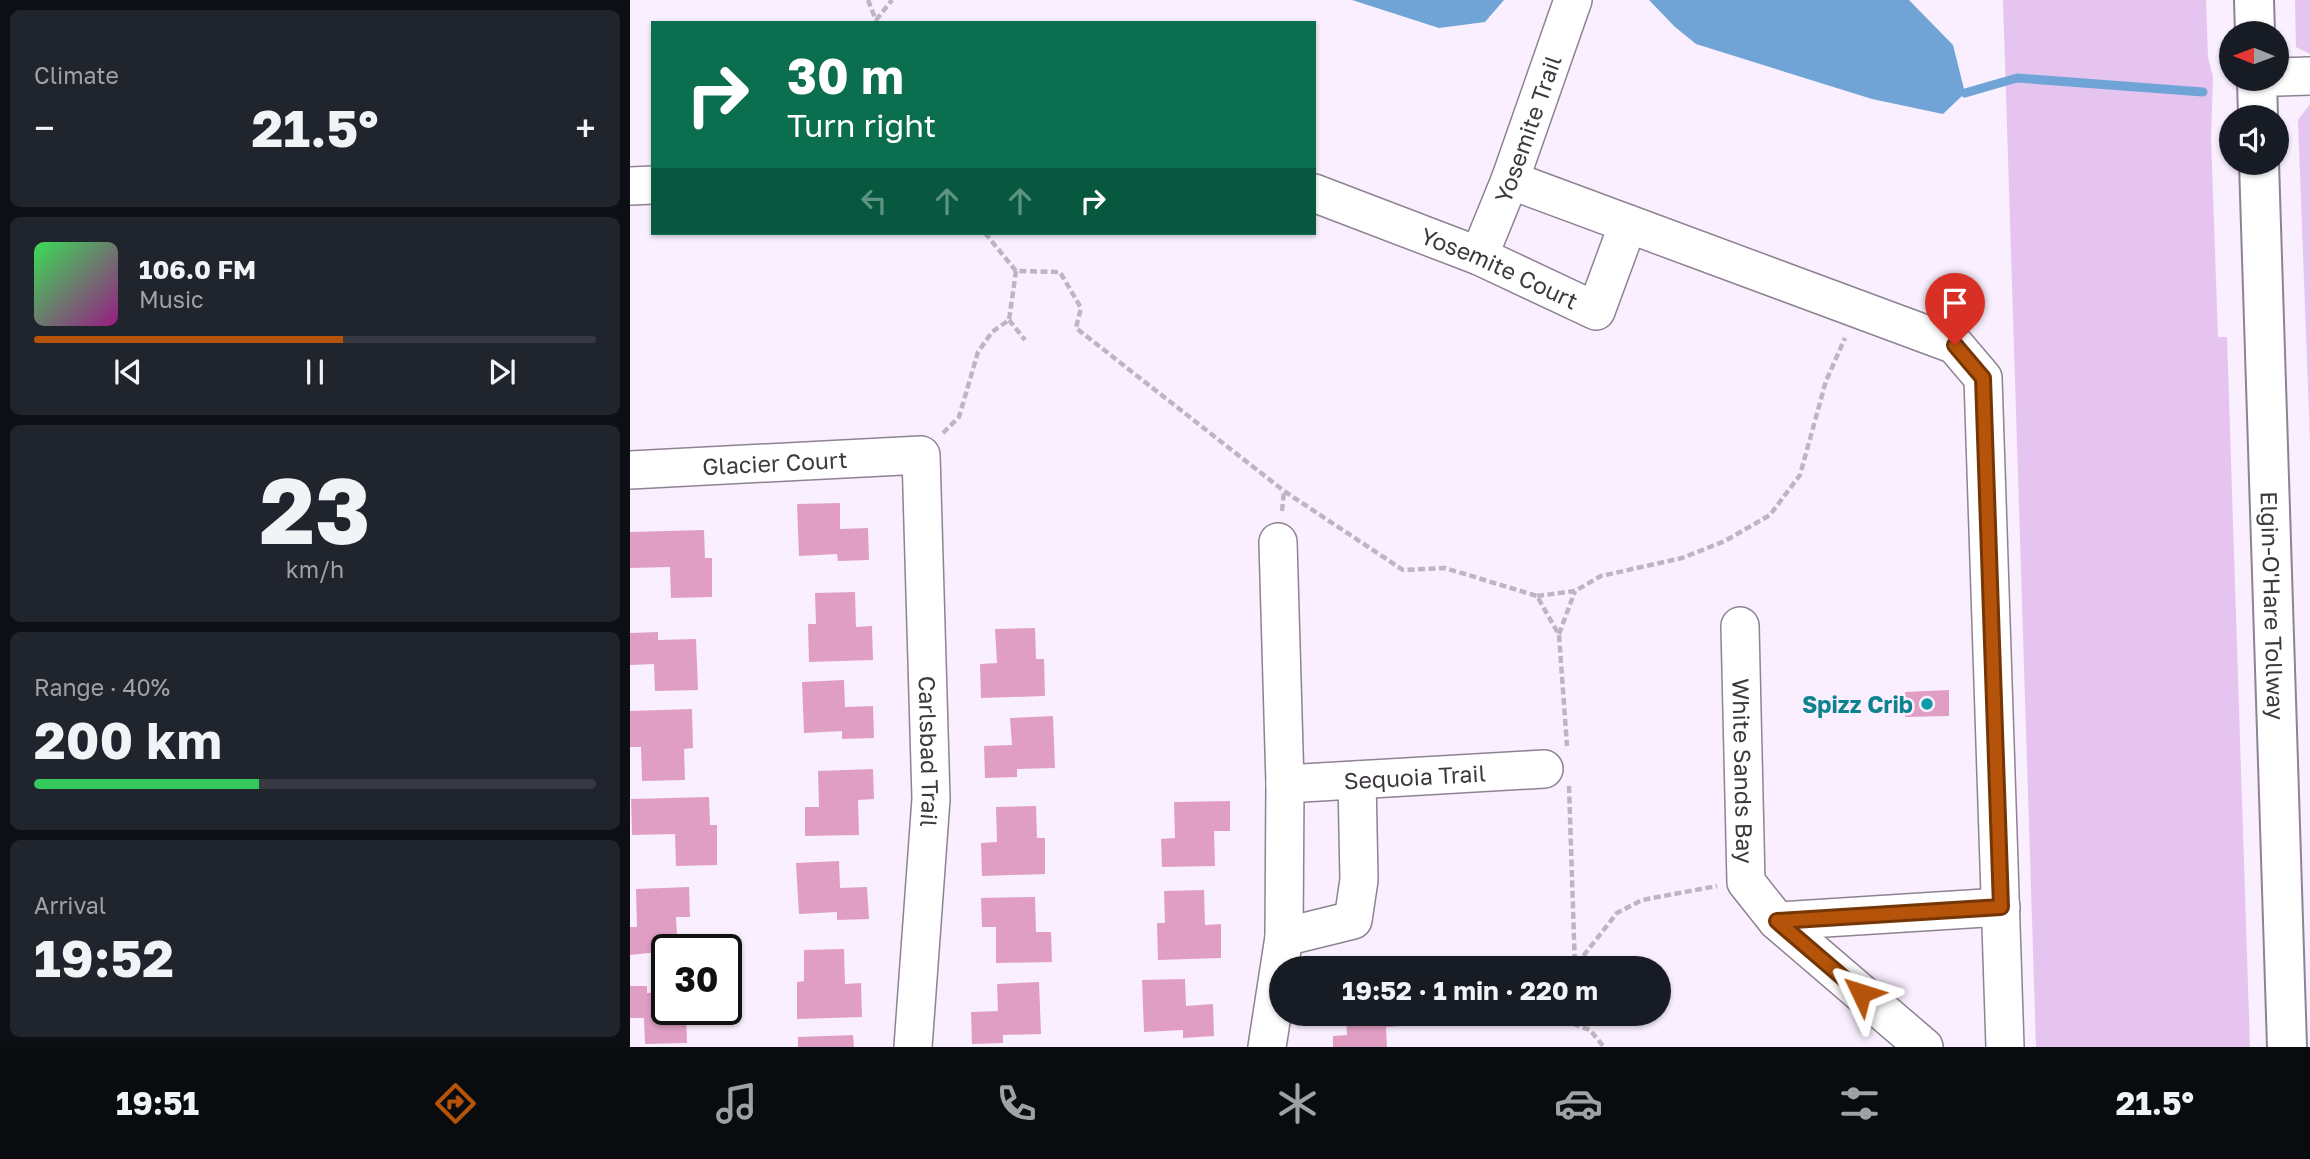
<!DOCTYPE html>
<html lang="en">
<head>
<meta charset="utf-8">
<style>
  body { margin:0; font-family:"Golos Text",sans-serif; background:#20242c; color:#f1f3f6; height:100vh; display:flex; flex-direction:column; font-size:26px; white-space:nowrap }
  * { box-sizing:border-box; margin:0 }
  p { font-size:23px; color:#9ea1a6 }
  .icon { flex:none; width:38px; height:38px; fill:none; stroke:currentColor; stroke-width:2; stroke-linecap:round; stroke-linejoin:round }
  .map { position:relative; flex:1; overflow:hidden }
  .drawer { display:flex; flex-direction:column; gap:10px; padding:10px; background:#0d0f14; width:630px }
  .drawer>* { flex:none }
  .hud { position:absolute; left:21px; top:21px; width:665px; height:214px; border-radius:0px; box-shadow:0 2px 5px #0004; background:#0b6e4f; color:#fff; overflow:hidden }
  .needle { width:46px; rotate:271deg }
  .fabs { position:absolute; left:1589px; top:21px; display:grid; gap:14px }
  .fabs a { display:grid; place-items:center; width:70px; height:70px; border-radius:50%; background:#171b24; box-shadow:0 2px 5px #0004; font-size:35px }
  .speed { position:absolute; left:21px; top:934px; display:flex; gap:14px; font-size:35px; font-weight:700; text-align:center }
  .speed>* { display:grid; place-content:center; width:91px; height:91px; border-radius:50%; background:#171b24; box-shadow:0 2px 5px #0004; line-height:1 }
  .speed .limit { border:4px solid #111; border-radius:10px; background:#fff; color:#111 }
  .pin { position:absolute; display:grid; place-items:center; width:60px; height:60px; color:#fff; margin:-72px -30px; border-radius:50% 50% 50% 0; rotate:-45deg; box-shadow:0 0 7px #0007 }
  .pin .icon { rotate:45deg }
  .me { position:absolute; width:77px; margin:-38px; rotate:311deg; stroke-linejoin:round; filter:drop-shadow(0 0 5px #0008) }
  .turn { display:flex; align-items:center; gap:24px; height:147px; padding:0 21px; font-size:32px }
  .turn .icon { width:91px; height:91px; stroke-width:2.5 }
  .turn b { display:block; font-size:49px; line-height:60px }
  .lanes { display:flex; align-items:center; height:66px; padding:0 21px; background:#0003; justify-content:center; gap:35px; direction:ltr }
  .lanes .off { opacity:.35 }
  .big { font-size:52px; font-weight:700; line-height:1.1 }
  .drawer .tile { flex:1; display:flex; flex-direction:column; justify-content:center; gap:10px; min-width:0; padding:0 24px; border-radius:10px; background:#20242c }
  .drawer .dial { align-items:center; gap:0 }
  .dial b { font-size:91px; line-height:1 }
  .song { display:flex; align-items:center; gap:21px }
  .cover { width:84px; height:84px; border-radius:10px; background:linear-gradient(135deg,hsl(130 70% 55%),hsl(310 70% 35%)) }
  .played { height:7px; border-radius:4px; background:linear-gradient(90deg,#b45309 55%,#363941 55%) }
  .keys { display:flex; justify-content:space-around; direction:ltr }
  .heat { display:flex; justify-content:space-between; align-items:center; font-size:38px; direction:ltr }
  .charge { height:10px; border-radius:5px; background:linear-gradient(90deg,#34c759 40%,#363941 0) }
  .trip { position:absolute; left:639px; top:956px; width:402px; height:70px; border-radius:35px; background:#171b24; box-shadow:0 2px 5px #0004; font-weight:700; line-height:70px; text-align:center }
  .tab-bar { display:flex; height:112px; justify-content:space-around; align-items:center; background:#090b0e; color:#9ea1a6 }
  .tab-bar .icon { width:49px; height:49px }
  .tab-bar .on { color:#b45309 }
  .tab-bar b { font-size:32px; color:#f1f3f6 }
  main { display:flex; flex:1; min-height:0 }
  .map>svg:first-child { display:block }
  .green { fill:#e5c5ef }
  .water { fill:#70a4d7 }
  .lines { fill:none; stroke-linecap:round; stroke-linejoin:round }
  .stream { stroke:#70a4d7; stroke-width:9 }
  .building { fill:#e19ec5 }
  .minor-casing { stroke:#8e8293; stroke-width:40 }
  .highway-casing { stroke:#8e8293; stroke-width:42 }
  .path { stroke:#bfb5c2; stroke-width:4.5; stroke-dasharray:7 3.5; stroke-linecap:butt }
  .minor { stroke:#fff; stroke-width:37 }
  .highway { stroke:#fff; stroke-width:38 }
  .route-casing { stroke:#753606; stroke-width:18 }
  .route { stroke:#b45309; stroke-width:12 }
  .culture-dot { fill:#0f9aa8; stroke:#faeffe; stroke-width:2.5 }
  .labels { text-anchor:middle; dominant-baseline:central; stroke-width:5; stroke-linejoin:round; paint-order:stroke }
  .street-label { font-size:23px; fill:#3e383f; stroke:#faeffe }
  .culture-label { font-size:23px; font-weight:bold; fill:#0d838f; stroke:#faeffe; text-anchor:end }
</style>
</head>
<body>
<main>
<section class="drawer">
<div class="tile"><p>Climate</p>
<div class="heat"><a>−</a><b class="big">21.5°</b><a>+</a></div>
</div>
<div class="tile">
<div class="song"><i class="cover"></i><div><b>106.0 FM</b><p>Music</p></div></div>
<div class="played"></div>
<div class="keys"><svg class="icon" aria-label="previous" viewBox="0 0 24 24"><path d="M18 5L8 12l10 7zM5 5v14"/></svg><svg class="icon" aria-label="pause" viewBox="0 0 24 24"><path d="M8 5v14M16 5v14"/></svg><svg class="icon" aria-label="next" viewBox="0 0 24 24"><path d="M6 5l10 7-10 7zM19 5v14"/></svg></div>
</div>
<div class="tile dial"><b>23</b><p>km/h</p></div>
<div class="tile"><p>Range · 40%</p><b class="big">200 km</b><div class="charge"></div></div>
<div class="tile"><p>Arrival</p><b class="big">19:52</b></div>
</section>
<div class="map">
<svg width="1680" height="1047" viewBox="0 0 1680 1047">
  <rect width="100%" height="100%" fill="#faeffe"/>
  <g class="green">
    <polygon points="1373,0 1576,0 1578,57 1583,77 1581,138 1588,337 1597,337 1620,1047 1406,1047"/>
    <polygon points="1665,0 1680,0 1680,54 1666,47"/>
    <polygon points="1680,104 1680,441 1668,120"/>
  </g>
  <g class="water">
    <polygon points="722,0 874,0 855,22 809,28"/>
    <polygon points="1019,0 1279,0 1323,45 1335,93 1313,114 1242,99 1066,44 1045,27"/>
  </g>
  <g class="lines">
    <polyline class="stream" points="1335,93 1387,78 1573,92"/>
  </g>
  <g class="building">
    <polygon points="210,503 210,529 238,528 239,560 208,561 207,554 169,556 167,504"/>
    <polygon points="74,530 75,558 82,558 82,597 41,598 40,567 0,568 0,532"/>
    <polygon points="225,592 226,627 242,626 243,660 179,662 178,624 186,624 185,593"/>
    <polygon points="405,628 406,659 414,659 415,696 351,698 350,664 367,663 365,629"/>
    <polygon points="28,632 28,640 66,639 68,690 25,691 24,664 0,665 0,633"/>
    <polygon points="214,680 215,707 243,706 244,738 212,739 212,731 174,733 172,682"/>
    <polygon points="1319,690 1319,716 1275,717 1275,692"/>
    <polygon points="62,709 63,748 54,749 55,780 12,781 11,747 0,747 0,711"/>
    <polygon points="423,716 425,768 387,769 387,777 355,778 354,746 382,745 380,718"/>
    <polygon points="243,769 244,799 228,800 229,835 175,836 175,807 189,807 188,771"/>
    <polygon points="79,797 80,825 87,825 87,865 46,866 45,834 2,835 1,799"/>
    <polygon points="600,801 600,831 584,831 585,866 532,867 531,839 545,838 544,802"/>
    <polygon points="406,806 407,838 415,838 415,874 352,876 351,843 367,842 366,807"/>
    <polygon points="209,861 210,888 237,887 239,919 207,920 207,912 169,914 166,863"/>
    <polygon points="59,887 60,917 46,917 48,950 0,955 0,927 7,927 6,889"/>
    <polygon points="574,890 575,925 591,924 591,958 528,960 527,923 535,923 534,891"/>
    <polygon points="405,897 406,932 421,932 422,962 366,963 366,927 352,927 351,898"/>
    <polygon points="214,949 215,984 231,983 232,1017 167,1019 167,982 174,981 174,950"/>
    <polygon points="555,979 556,1006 583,1004 584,1036 553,1038 553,1030 514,1032 512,980"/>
    <polygon points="409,982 411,1034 373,1035 373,1043 342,1044 341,1012 368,1011 367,984"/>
    <polygon points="0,986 17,986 17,993 37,992 37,1010 56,1010 57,1043 15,1044 14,1018 0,1018"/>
    <polygon points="716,1013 771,1013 772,1026 756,1027 757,1047 703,1047 703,1036 717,1035"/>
    <polygon points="223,1035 224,1047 168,1047 168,1037"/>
  </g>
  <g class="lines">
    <defs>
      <g id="minor">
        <polyline points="1647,77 1680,76"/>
        <polyline points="880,180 1325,345 1353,378 1375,1047"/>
        <polyline points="0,186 23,185"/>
        <path id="s1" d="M684,193L849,256L966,311L998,224"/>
        <path id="s2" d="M849,256L880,180L943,0"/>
        <path id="s3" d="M0,470L291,455L301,799L283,1047"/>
        <path id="s4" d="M1110,626L1116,882L1147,921L1294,1047"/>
        <path id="s5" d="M655,784L914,769"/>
        <polyline points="1147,921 1371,907"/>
        <polyline points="654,937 723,920 729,880 727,780"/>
        <polyline points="637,1047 654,937 655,784 648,542"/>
      </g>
      <g id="highway">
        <polyline points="1624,0 1625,33"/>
        <polyline points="1627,79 1628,117"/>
        <path id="s6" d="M1629,163L1657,1047"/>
      </g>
    </defs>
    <use href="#minor" class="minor-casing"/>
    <use href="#highway" class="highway-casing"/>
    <g class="path">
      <polyline points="238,0 247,23"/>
      <polyline points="246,20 262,0"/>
      <polyline points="355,233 386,271 430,272 451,308 446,328 654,491 773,570 815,568 907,596 929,635 937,746"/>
      <polyline points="379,320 395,340"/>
      <polyline points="313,433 329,417 348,352 362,332 379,320 386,271"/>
      <polyline points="652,511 654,491"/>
      <polyline points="907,596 945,591 971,576 1052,558 1095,541 1140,515 1170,475 1196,381 1215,338"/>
      <polyline points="929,634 945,591"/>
      <polyline points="939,786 945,968"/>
      <polyline points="947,964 987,913 1012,900 1087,886"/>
      <polyline points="929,1013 928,1018 960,1030 974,1047"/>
    </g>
    <use href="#minor" class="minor"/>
    <use href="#highway" class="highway"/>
  </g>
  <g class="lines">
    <defs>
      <polyline id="route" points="1231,993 1147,921 1371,907 1353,378 1325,345"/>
    </defs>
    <use href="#route" class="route-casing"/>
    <use href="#route" class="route"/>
  </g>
  <circle class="culture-dot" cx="1297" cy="704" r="7"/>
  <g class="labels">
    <g class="street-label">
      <text stroke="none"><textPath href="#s2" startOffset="136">Yosemite Trail</textPath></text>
      <text stroke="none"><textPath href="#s1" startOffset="200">Yosemite Court</textPath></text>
      <text stroke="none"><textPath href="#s3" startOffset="145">Glacier Court</textPath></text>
      <text stroke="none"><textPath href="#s6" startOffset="443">Elgin-O'Hare Tollway</textPath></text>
      <text stroke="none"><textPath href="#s3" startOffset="588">Carlsbad Trail</textPath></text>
      <text stroke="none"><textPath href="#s4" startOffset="145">White Sands Bay</textPath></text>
      <text stroke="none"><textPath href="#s5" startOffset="130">Sequoia Trail</textPath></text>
    </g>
    <g class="culture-label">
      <text x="1283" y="704">Spizz Crib</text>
    </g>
  </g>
</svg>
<div class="fabs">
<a><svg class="needle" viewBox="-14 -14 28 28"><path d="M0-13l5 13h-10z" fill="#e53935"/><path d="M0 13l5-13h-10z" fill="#9ea1a6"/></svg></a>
<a><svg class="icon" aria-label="sound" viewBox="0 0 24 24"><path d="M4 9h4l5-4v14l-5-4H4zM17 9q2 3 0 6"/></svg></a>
</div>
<div class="speed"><div class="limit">30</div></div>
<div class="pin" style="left:1325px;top:345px;background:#d93025"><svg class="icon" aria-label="arrive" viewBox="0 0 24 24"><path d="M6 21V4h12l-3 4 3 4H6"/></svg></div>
<svg class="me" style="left:1231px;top:993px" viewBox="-20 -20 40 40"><path d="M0-17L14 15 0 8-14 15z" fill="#b45309" stroke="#fff" stroke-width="4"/></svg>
<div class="trip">19:52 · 1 min · 220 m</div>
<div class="hud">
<div class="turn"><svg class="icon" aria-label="right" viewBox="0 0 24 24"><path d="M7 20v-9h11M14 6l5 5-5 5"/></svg><div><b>30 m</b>Turn right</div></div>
<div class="lanes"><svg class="icon off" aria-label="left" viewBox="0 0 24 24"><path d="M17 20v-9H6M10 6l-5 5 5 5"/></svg><svg class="icon off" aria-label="ahead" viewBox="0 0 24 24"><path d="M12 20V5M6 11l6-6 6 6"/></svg><svg class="icon off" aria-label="ahead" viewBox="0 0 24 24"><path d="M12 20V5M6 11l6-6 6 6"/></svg><svg class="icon" aria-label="right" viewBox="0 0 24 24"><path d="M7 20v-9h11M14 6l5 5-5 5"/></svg></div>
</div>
</div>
</main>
<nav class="tab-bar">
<b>19:51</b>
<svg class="icon on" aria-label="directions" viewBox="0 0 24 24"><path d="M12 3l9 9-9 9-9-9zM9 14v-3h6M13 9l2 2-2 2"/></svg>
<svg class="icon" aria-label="music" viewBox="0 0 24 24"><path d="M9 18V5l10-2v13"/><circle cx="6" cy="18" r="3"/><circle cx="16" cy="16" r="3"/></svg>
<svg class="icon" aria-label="phone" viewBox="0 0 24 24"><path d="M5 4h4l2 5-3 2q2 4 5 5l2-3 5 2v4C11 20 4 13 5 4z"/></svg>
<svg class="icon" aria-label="climate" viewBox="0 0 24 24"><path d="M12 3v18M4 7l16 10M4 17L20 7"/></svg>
<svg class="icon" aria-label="car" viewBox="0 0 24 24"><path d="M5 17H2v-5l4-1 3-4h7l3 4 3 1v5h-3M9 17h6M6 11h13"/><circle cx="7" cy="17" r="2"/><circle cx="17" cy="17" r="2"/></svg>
<svg class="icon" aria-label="filters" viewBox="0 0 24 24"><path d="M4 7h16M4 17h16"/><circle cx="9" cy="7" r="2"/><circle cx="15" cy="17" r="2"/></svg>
<b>21.5°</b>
</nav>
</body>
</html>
